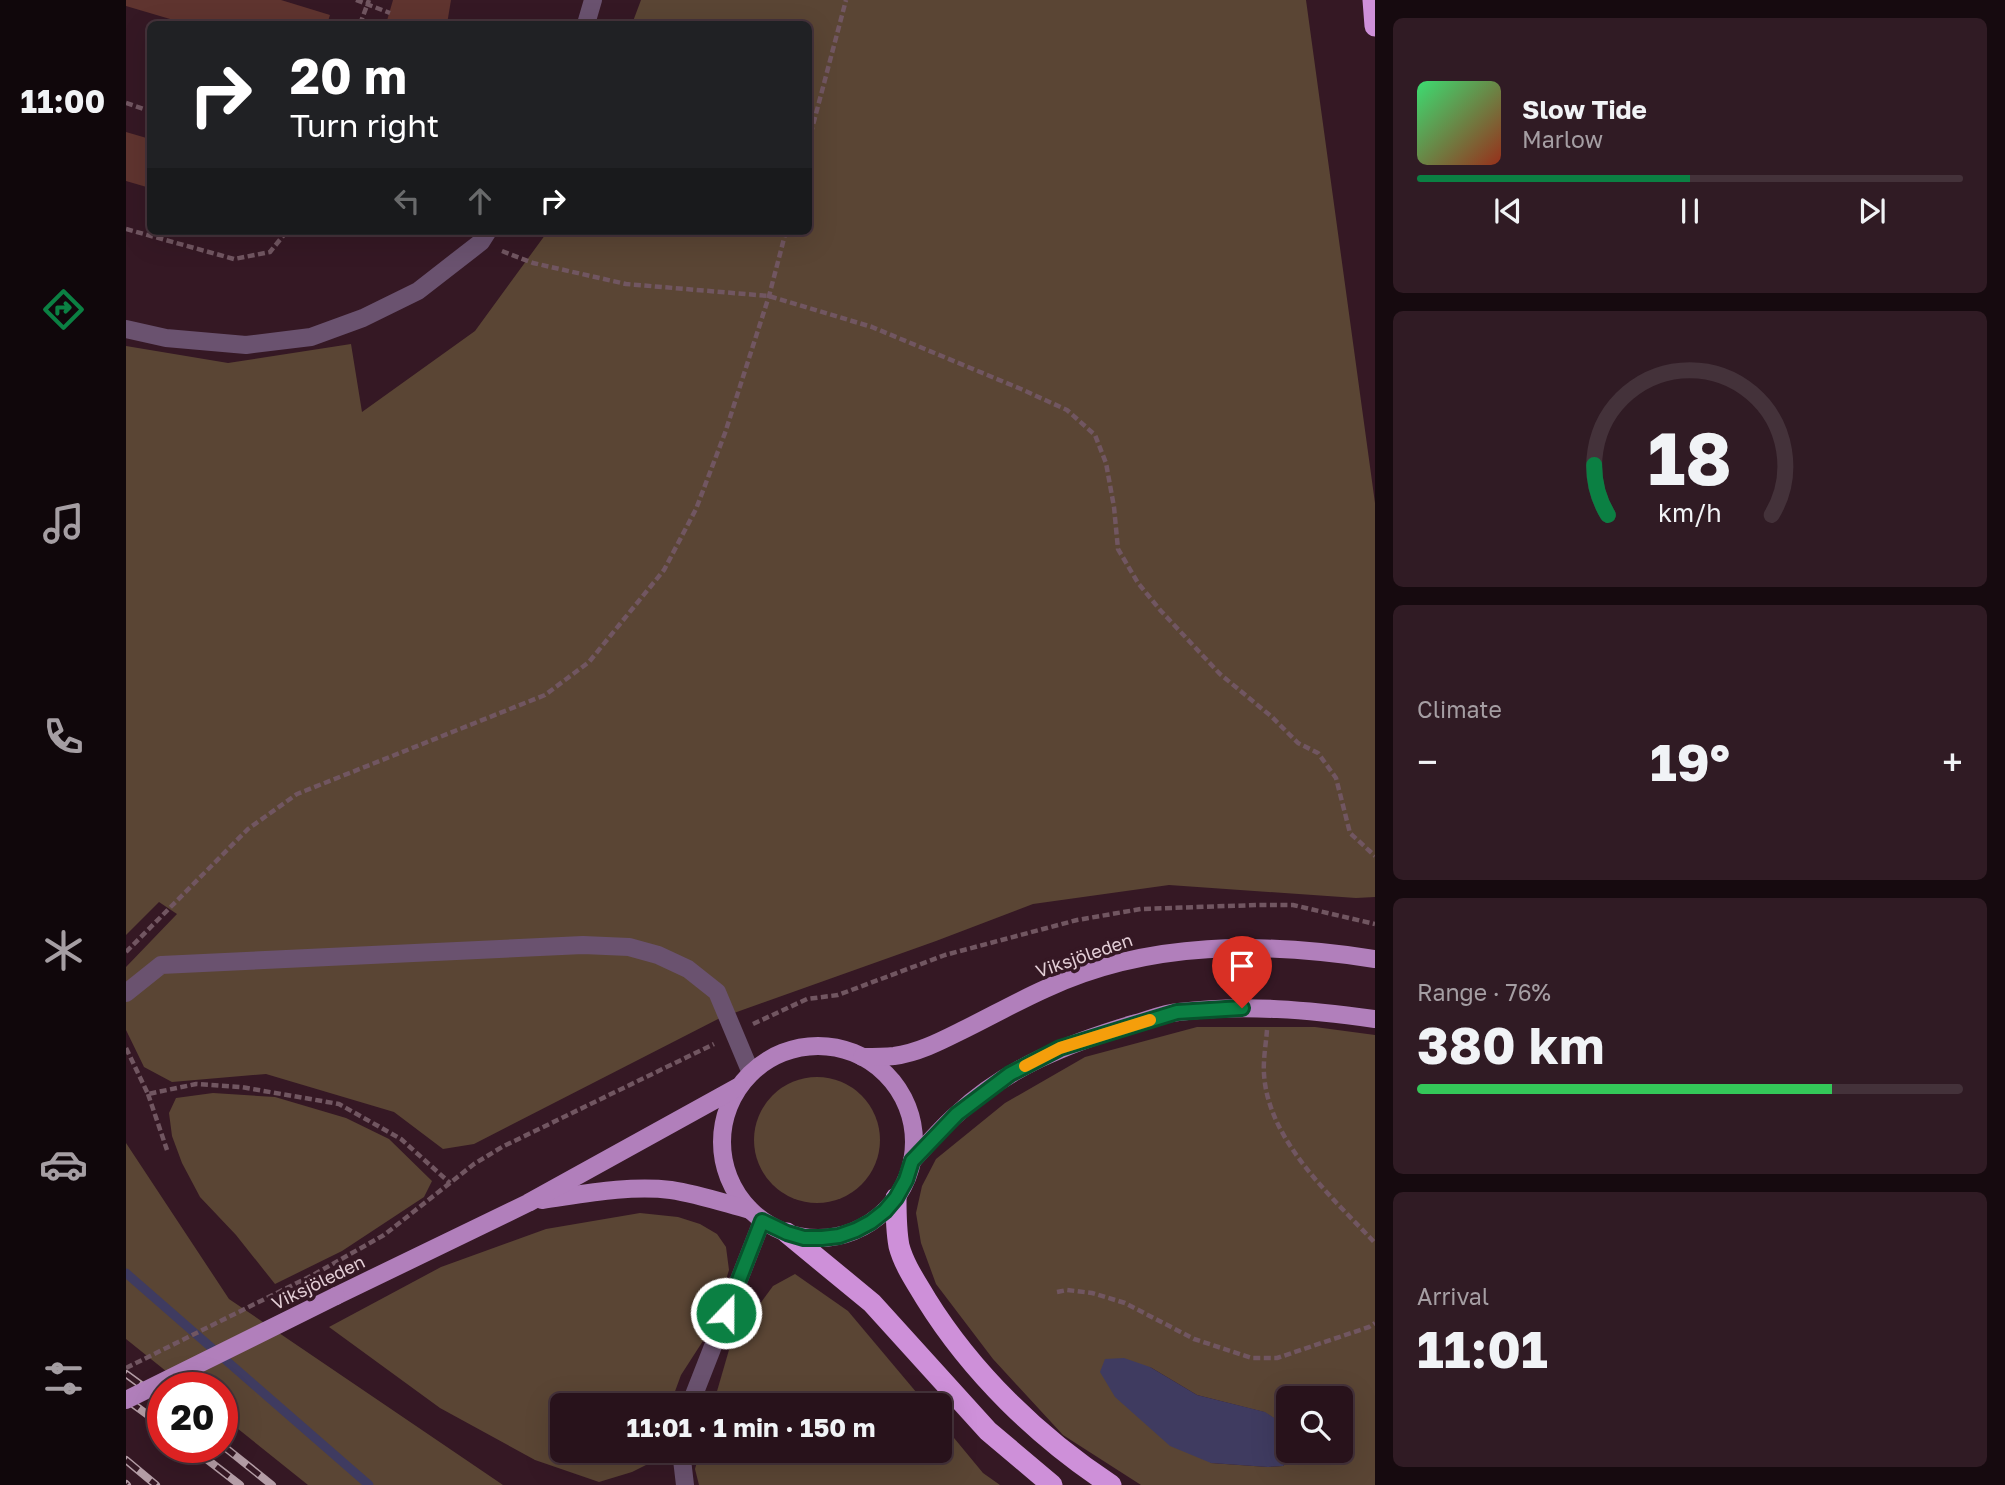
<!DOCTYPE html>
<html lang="en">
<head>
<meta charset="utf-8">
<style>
  body { margin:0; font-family:"Golos Text",sans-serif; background:#301b24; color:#f1f3f6; height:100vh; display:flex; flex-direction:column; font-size:26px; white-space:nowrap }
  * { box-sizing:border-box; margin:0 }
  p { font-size:23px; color:#a59ea3 }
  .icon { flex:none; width:38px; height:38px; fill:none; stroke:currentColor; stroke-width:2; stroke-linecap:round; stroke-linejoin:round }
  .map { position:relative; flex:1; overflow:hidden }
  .side { display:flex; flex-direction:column; gap:18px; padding:18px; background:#160a0f; width:630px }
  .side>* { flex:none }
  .guide { position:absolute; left:21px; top:21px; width:665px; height:214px; border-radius:10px; box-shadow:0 7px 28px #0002,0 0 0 2px #44323a; background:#202124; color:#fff; overflow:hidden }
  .fabs { position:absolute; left:1150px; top:1386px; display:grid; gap:14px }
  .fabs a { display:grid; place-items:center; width:77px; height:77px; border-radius:10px; background:#28121b; box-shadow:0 7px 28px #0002,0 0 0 2px #44323a; font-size:35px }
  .speed { position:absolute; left:21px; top:1372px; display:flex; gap:14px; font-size:35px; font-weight:700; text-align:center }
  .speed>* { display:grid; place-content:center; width:91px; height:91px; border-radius:50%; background:#28121b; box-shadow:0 7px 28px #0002,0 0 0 2px #44323a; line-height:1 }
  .speed .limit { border:10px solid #d22; background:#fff; color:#111 }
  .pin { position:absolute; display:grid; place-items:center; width:60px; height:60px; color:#fff; margin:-72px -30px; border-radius:50% 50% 50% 0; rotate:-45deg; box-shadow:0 0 7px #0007 }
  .pin .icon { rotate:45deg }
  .me { position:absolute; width:77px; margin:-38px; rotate:22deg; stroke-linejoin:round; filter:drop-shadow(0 0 5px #0008) }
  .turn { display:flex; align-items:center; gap:24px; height:147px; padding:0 28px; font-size:32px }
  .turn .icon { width:91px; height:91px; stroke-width:2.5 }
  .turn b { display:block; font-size:49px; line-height:60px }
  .lanes { display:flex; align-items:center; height:66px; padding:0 28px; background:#0003; justify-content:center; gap:35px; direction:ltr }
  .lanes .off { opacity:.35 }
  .big { font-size:52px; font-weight:700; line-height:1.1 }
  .side .widget { flex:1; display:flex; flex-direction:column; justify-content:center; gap:10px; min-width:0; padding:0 24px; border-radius:10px; background:#301b24 }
  .side .dial { align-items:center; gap:0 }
  .dial svg { height:182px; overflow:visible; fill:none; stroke:#44323a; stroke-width:7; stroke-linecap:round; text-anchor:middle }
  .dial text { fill:#f1f3f6; stroke:none }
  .song { display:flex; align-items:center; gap:21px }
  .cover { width:84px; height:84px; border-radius:10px; background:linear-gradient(135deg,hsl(140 70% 55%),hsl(10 70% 35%)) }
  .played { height:7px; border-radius:4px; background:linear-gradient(90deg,#0b8043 50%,#44323a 50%) }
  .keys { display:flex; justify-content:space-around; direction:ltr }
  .heat { display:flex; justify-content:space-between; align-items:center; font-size:38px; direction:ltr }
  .charge { height:10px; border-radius:5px; background:linear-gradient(90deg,#34c759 76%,#44323a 0) }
  .trip { position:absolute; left:424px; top:1393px; width:402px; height:70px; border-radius:10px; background:#28121b; box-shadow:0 7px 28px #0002,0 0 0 2px #44323a; font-weight:700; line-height:70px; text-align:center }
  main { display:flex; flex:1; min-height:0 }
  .menu { display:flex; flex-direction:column; width:126px; justify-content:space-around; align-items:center; background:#10070b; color:#a59ea3 }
  .menu .icon { width:49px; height:49px }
  .menu .current { color:#0b8043 }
  .menu b { font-size:32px; color:#f1f3f6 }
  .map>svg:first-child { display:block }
  .green { fill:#5a4534; fill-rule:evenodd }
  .water { fill:#3f3b60 }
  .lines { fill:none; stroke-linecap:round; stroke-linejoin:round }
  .stream { stroke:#3f3b60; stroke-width:9 }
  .building { fill:#5f342f }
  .path { stroke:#715661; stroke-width:4.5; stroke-dasharray:7 3.5; stroke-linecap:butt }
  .minor { stroke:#6a526f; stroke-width:18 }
  .major { stroke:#b17fbb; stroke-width:18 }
  .highway { stroke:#ce90d9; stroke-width:21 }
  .rail-casing { stroke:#b49da6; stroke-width:8 }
  .rail { stroke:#351824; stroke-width:5; stroke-dasharray:16; stroke-linecap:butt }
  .major-bridge { stroke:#b17fbb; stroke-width:18 }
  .route-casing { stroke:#07532c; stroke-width:18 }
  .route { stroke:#0b8043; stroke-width:12 }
  .slow { stroke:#f59e0b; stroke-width:12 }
  .labels { text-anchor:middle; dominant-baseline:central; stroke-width:7; stroke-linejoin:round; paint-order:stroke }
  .street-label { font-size:18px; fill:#e3ced6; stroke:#351824 }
</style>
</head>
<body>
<main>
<nav class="menu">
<b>11:00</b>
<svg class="icon current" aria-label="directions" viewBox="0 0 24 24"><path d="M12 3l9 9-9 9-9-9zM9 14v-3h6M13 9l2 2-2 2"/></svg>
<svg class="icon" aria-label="music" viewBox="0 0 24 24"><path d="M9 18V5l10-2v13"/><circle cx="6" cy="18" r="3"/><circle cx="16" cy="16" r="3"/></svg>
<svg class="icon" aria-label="phone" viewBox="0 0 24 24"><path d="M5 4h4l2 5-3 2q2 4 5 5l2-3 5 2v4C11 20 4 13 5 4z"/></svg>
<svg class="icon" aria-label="climate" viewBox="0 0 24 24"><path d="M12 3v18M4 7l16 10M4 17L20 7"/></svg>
<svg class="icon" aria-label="car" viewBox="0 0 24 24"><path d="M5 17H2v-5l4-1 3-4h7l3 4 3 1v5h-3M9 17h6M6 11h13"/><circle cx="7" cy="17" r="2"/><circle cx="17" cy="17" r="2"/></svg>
<svg class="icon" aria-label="filters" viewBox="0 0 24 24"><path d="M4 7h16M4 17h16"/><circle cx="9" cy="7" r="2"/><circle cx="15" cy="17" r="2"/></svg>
</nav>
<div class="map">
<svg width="1249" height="1485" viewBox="0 0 1249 1485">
  <rect width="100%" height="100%" fill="#351824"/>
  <g class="green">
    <polygon points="515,0 1180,0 1249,503 1249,897 1230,898 1043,885 907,904 810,941 594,1018 348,1144 317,1149 268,1112 140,1074 46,1082 18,1067 0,1030 0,967 51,914 33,902 0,935 0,346 102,363 225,344 236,412 349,331 422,231 682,231 682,24 506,24"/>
    <path d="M1071,1027H1189L1249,1035V1485H1015L937,1435L867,1359L810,1284L795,1243L790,1213L796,1186L810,1159L879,1103L959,1057ZM1024,1367L1071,1395L1138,1412L1162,1427V1398H1214V1451H1173L1157,1466L1142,1467L1085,1463Z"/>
    <circle cx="691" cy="1140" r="63"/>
    <polygon points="87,1093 149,1097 220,1118 263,1139 306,1181 298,1197 216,1251 149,1284 110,1235 74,1197 56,1163 46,1136 43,1113 50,1098"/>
    <polygon points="0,1143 103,1299 377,1485 182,1485 96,1416 96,1388 61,1388 0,1339"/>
    <polygon points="514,1213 552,1217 574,1224 591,1234 600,1247 603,1270 584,1330 555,1375 544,1405 436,1405 436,1451 534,1451 532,1459 506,1472 473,1482 409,1460 314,1408 203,1327 315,1267 420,1229"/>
    <polygon points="669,1274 722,1311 801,1405 587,1405 605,1343 647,1286"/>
    <polygon points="814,1421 857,1473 874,1485 573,1485 569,1469 574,1451 814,1451"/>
  </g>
  <polygon class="water" points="998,1358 1024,1367 1071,1395 1139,1412 1162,1427 1162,1451 1173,1451 1157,1466 1142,1467 1085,1463 1044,1446 989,1397 974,1372 979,1359"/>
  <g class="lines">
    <polyline class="stream" points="0,1273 243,1485"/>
  </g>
  <g class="building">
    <polygon points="0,0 155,0 204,15 201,24 61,24 0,6"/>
    <polygon points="267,0 325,0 321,24 260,24"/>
    <polygon points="0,132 24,139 24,188 0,181"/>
  </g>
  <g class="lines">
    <g class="path">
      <polyline points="230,0 264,13"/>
      <polyline points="234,24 243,0"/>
      <polyline points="0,103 24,111"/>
      <polyline points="682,144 720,0"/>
      <polyline points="0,229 108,259 144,252 161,231"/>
      <polyline points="376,251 407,263 500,284 643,296 746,327 895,389 941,410 969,435 980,463 988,507 992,549 1012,583 1035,611 1094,674 1146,717 1172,743 1192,753 1210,778 1224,833 1249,856"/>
      <polyline points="0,952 122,829 171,794 419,695 463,662 538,570 570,509 599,433 643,296 660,231"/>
      <polyline points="627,1024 681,999 712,995 819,955 951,920 1015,909 1131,905 1167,905 1249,924"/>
      <path d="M1141,1030C1140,1044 1137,1060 1138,1074C1142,1141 1206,1197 1249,1243"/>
      <polyline points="0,1048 22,1094 70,1084 115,1087 213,1104 275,1139 324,1183"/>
      <polyline points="22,1094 41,1150"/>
      <polyline points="931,1292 941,1290 966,1293 999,1303 1068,1339 1126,1358 1151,1358 1243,1327 1249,1323"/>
      <polyline points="0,1368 187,1275 258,1235 348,1164 376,1147 588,1044"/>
    </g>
    <g class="minor">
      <polyline points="460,24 467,0"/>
      <polyline points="0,329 40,338 120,345 185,337 237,318 292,291 355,242 362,231"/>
      <polyline points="0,993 35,965 457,945 503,947 532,955 562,969 591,992 625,1073"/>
      <polyline points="564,1405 636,1221"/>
      <polyline points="555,1451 559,1485"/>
    </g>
    <g class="major">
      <circle cx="692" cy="1142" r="96"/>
      <path d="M736,1057C747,1057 758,1057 768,1056C791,1053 813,1042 833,1032C862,1018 890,1002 919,989C1023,940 1138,942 1249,959"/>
      <path d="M786,1161C800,1146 814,1129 830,1115C880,1068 943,1043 1007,1024C1022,1020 1038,1013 1053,1012C1119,1004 1184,1010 1249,1019"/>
      <path d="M416,1200C458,1194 502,1185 545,1190C572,1194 598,1203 624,1210"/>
      <polyline points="210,1296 402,1203 612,1087"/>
    </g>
    <g class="highway">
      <polyline points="1247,0 1249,26"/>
      <path d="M770,1198C770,1214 770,1230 773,1246C778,1265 790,1282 800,1299C846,1373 912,1437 985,1485"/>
      <polyline points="661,1233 746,1303 862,1431 926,1485"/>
    </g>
    <defs>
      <g id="rail">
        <polyline points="0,1374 37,1401"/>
        <polyline points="0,1399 37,1426"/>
        <polyline points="96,1445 146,1485"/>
        <polyline points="65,1447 114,1485"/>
        <polyline points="0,1460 30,1485"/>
        <polyline points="0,1484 1,1485"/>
      </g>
    </defs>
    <use href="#rail" class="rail-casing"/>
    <use href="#rail" class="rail"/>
    <polyline class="major-bridge" points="0,1400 210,1296"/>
  </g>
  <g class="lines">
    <defs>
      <polyline id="route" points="600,1313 636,1221 661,1233 678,1238 696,1238 713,1236 730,1230 745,1222 759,1211 770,1198 780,1180 786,1161 831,1114 884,1074 934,1048 1051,1012 1116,1008"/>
    </defs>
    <use href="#route" class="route-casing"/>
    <use href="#route" class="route"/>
    <polyline class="slow" points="899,1066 934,1048 1024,1020"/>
  </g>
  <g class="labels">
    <g class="street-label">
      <text transform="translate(958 955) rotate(-19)">Viksjöleden</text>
      <text transform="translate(192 1282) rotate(-26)">Viksjöleden</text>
    </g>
  </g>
</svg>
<div class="fabs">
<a><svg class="icon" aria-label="search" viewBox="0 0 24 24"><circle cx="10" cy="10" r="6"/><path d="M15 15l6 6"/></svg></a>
</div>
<div class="speed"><div class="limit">20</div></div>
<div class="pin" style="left:1116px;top:1008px;background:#d93025"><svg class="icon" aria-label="arrive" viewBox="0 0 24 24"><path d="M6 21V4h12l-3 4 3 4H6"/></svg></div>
<svg class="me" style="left:600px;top:1313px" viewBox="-20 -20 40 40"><circle r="17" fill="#0b8043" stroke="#fff" stroke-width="3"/><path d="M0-11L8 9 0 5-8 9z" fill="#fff"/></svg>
<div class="trip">11:01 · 1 min · 150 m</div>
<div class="guide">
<div class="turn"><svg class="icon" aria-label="right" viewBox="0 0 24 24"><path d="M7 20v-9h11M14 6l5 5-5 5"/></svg><div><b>20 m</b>Turn right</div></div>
<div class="lanes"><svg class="icon off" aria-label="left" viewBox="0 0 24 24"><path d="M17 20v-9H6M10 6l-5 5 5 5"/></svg><svg class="icon off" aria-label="ahead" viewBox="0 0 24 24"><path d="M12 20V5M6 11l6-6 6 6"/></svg><svg class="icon" aria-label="right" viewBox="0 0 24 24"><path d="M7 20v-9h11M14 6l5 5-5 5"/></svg></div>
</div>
</div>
<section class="side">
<div class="widget">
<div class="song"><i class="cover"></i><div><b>Slow Tide</b><p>Marlow</p></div></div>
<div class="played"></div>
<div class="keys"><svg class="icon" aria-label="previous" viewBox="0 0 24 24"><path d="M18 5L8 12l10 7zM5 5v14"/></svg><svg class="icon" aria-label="pause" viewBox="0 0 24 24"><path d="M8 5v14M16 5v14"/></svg><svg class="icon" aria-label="next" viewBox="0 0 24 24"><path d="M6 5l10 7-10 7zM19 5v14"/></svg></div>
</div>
<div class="widget dial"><svg viewBox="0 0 100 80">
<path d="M14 69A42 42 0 1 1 86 69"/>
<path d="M14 69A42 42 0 0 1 8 47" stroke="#0b8043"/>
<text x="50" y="56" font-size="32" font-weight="700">18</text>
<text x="50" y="72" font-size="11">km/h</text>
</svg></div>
<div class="widget"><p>Climate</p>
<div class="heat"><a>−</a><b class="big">19°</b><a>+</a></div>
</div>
<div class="widget"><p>Range · 76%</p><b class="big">380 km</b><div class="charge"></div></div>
<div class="widget"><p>Arrival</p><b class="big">11:01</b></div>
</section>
</main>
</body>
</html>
